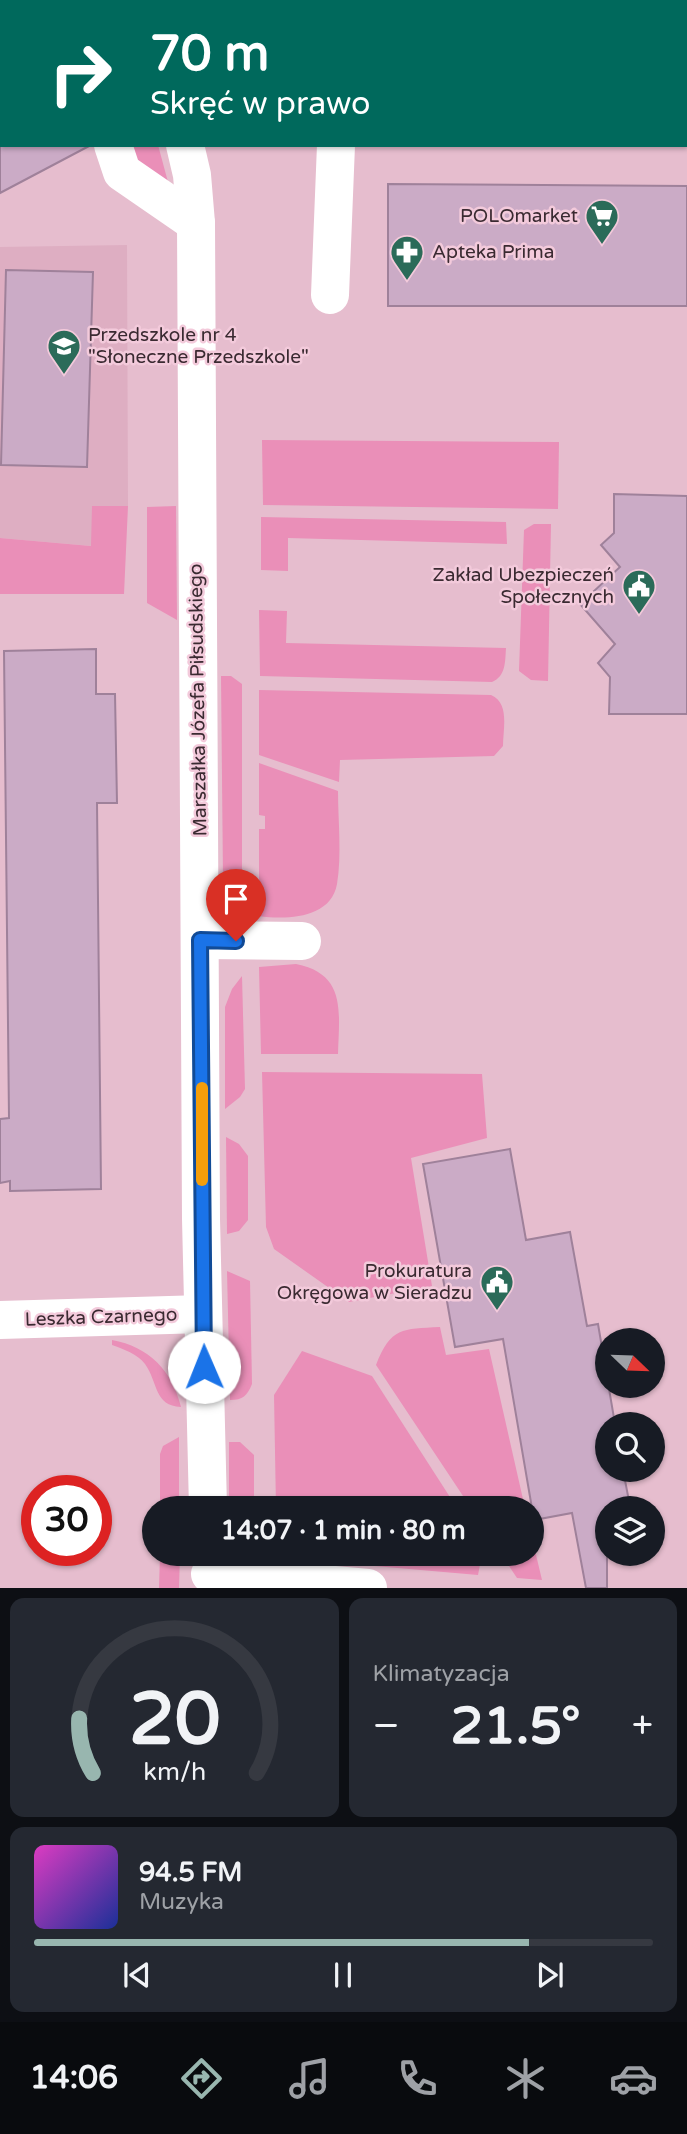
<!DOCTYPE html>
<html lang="pl">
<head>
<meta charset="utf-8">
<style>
  body { margin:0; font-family:"Varela Round",sans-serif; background:#242831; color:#f1f3f6; height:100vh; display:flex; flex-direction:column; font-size:26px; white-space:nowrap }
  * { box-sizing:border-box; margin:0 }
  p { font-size:23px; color:#9ea1a6 }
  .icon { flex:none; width:38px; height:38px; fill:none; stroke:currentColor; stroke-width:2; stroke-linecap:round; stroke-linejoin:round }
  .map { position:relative; height:1588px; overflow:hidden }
  .panel { display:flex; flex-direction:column; gap:10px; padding:10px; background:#0d0f14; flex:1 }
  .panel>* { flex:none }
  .hud { position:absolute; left:0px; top:0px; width:688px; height:147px; box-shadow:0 2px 5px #0004; background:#00695c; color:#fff; overflow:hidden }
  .needle { width:46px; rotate:113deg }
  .controls { position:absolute; left:595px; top:1328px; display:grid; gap:14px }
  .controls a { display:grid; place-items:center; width:70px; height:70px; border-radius:50%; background:#171b24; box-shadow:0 2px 5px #0004; font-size:35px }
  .speed { position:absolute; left:21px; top:1475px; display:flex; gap:14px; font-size:35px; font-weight:700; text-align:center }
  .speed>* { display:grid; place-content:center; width:91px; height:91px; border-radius:50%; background:#171b24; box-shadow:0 2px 5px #0004; line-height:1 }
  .speed .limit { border:10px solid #d22; background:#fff; color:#111 }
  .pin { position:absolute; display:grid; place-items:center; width:60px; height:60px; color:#fff; margin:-72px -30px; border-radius:50% 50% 50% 0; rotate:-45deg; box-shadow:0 0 7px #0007 }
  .pin .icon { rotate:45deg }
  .me { position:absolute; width:77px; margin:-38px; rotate:359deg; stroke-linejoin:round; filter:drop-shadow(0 0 5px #0008) }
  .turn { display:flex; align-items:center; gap:24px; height:147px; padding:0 35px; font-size:32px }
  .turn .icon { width:91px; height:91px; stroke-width:2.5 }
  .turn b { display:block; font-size:49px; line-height:60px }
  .big { font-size:52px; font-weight:700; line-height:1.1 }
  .panel .widget { flex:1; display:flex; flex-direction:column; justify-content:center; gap:10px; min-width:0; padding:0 24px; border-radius:14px; background:#242831 }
  .panel .dial { align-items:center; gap:0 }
  .dial svg { height:182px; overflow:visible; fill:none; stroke:#363941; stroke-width:7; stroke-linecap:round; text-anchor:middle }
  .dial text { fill:#f1f3f6; stroke:none }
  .song { display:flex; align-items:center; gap:21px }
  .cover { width:84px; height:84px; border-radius:10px; background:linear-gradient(135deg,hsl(310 70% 55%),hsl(230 70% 35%)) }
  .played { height:7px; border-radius:4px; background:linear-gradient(90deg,#98b6af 80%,#363941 80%) }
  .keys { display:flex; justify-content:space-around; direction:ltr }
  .heat { display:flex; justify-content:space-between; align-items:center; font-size:38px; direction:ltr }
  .panel .tiles { flex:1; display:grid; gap:10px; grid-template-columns:1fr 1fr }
  .widget:last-child { grid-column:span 2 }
  .trip { position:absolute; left:142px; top:1496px; width:402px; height:70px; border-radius:35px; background:#171b24; box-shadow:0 2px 5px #0004; font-weight:700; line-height:70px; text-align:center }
  .tabs { display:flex; height:112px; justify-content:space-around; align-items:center; background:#090b0e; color:#9ea1a6 }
  .tabs .icon { width:49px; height:49px }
  .tabs .active { color:#98b6af }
  .tabs b { font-size:32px; color:#f1f3f6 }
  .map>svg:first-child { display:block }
  .built { fill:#deaec2 }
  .green { fill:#ea8fb8 }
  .building { fill:#cbabc6; stroke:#9f819a; stroke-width:2 }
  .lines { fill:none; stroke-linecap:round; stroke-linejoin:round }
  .minor { stroke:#fff; stroke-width:38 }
  .route-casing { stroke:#114b97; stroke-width:18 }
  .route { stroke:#1a73e8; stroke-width:12 }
  .slow { stroke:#f59e0b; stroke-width:12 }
  .labels { text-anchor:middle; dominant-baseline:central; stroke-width:5; stroke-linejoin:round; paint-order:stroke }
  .poi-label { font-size:19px; fill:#3a2a31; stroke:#f3cadb; text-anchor:end }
  .street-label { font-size:19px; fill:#3a2a31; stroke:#f3cadb }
</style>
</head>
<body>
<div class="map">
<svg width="687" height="1588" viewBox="0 0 687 1588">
  <rect width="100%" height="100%" fill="#e6bdce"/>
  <polygon class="built" points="127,245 128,506 92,506 92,546 0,538 0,247"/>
  <g class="green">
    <polygon points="126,145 158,145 168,182 148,174"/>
    <polygon points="262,440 559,442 558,509 263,505"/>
    <polygon points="92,506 128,506 124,594 0,594 0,538 91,546"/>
    <polygon points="176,506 177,620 147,603 147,507"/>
    <polygon points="261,517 506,522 507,544 288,538 288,571 261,570"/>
    <polygon points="534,524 551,524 548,681 531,680 519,671 524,530"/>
    <path d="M259,610L287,611L286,643L506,648C505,662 506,676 492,682L260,676Z"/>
    <polygon points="221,676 231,676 242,684 242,909 232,901 223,879"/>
    <path d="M259,690L491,695C510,703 503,729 503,746L494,756L340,760L339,782L259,755Z"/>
    <path d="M259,763L338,791C338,821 342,855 337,884C331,919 285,920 259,916V829H265V816L259,815Z"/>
    <path d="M296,964C347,974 339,1013 338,1054H261L259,967Z"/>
    <polygon points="242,976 245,1089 240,1097 225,1109 225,1007 232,989"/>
    <polygon points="262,1072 482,1074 487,1138 411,1158 432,1286 349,1302 274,1249 266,1227"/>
    <polygon points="226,1137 239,1144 248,1156 248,1220 239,1231 227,1234"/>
    <path d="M227,1271L250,1281L252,1384C247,1396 243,1400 230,1400Z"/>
    <path d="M440,1327L446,1355L489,1349L525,1508H471L376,1365C391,1327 402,1329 440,1327Z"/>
    <path d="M112,1340C149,1347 172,1370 181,1407C154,1406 158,1382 145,1364C138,1354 123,1349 112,1345Z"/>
    <polygon points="302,1351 372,1376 457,1508 276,1508 274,1395"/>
    <polygon points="179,1437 179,1508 160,1508 160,1454 163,1446"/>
    <polygon points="229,1442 240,1442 254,1455 254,1508 229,1508"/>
    <polygon points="532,1538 542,1580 517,1578 501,1554 532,1554"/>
    <polygon points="160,1554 180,1554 179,1588 159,1588"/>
    <polygon points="311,1554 482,1554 478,1575 317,1561"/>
  </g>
  <g class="building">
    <polygon points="0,145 91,145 0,193"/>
    <polygon points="388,184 687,186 687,306 388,306"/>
    <polygon points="6,270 93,272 87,467 1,465"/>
    <polygon points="614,494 687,496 687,714 609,714 610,677 598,663 615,644 580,604 620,567 601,545 614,533"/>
    <polygon points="96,649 96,694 115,694 117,803 97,803 101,1189 10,1191 10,1181 0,1183 0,1119 9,1118 4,651"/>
    <polygon points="510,1149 526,1240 570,1232 587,1326 598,1324 615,1424 607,1424 607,1470 623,1470 629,1501 617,1503 618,1508 607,1508 607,1588 586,1588 572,1513 534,1520 503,1339 455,1347 423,1164"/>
  </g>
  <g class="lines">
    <g class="minor">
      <polyline points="56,0 57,2"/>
      <polyline points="136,0 137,2"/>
      <polyline points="686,127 687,127"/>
      <polyline points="113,145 122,172 196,223"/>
      <polyline points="185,145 192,175 196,223 201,1219 208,1508"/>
      <polyline points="330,295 336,145"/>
      <polyline points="200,940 302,941"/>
      <polyline points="0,1320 203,1314"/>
      <polyline points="210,1574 368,1588"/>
    </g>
  </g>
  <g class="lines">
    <defs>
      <polyline id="route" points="204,1367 200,940 236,941"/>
    </defs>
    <use href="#route" class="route-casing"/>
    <use href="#route" class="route"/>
    <polyline class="slow" points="202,1180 202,1088"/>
  </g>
  <defs>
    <symbol id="supermarket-pin" viewBox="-11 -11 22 30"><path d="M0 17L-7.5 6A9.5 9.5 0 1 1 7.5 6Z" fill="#2b6b59" stroke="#f3cadb"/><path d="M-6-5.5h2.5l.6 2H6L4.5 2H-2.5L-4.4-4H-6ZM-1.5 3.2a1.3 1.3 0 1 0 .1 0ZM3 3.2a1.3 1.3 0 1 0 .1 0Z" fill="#fff"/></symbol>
    <symbol id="pharmacy-pin" viewBox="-11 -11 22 30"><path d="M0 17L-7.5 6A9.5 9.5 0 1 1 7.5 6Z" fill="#2b6b59" stroke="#f3cadb"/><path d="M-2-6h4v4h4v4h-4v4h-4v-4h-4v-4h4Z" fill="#fff"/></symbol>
    <symbol id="school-pin" viewBox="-11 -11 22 30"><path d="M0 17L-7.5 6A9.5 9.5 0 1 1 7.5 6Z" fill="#2b6b59" stroke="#f3cadb"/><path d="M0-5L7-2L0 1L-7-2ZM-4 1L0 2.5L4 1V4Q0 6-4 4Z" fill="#fff"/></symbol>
    <symbol id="civic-pin" viewBox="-11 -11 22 30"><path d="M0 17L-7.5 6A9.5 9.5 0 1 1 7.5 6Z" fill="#2b6b59" stroke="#f3cadb"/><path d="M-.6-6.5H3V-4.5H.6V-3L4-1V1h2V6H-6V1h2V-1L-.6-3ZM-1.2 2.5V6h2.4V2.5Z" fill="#fff"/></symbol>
  </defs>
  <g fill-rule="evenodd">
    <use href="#supermarket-pin" x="583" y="197" width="38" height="52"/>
    <use href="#pharmacy-pin" x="388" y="233" width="38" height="52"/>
    <use href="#school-pin" x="45" y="327" width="38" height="52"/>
    <use href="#civic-pin" x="620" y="567" width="38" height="52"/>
    <use href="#civic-pin" x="478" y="1263" width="38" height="52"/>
  </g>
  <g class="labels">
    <g class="poi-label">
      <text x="578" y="216">POLOmarket</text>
      <text x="432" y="252" text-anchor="start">Apteka Prima</text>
      <text x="88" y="335" text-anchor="start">Przedszkole nr 4<tspan x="88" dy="22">"Słoneczne Przedszkole"</tspan></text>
      <text x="614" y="575">Zakład Ubezpieczeń<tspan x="614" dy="22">Społecznych</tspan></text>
      <text x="472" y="1271">Prokuratura<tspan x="472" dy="22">Okręgowa w Sieradzu</tspan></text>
    </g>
    <g class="street-label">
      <text transform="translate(198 700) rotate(-91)">Marszałka Józefa Piłsudskiego</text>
      <text transform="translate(101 1317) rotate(-2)">Leszka Czarnego</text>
    </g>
  </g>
</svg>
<div class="controls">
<a><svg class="needle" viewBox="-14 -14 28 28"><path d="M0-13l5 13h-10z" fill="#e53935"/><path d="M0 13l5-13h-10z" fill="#9ea1a6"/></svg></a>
<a><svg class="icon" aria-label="search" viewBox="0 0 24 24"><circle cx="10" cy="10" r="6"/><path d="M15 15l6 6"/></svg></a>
<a><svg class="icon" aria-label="layers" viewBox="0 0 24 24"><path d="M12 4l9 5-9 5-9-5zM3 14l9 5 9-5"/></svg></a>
</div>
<div class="speed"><div class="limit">30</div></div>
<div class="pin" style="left:236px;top:941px;background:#d93025"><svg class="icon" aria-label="arrive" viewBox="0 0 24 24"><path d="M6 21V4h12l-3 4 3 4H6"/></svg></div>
<svg class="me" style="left:204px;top:1367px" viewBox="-20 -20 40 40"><circle r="19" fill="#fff"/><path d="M0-13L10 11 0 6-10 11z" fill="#1a73e8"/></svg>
<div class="trip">14:07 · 1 min · 80 m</div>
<div class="hud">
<div class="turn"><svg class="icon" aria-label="right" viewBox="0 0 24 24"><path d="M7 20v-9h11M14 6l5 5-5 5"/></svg><div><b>70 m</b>Skręć w prawo</div></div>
</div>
</div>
<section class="panel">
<div class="tiles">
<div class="widget dial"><svg viewBox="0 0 100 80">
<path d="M14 69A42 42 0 1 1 86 69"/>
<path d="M14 69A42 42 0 0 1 8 45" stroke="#98b6af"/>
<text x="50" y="56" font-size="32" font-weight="700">20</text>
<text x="50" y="72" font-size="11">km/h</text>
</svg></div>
<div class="widget"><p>Klimatyzacja</p>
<div class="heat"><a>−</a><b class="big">21.5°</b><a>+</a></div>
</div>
<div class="widget">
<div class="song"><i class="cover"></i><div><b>94.5 FM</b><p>Muzyka</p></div></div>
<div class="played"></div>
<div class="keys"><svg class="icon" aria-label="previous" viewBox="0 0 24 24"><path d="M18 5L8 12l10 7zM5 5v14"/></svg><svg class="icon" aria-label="pause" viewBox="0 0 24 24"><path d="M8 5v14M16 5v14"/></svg><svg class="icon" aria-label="next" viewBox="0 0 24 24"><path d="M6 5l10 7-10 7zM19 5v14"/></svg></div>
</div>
</div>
</section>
<nav class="tabs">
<b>14:06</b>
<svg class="icon active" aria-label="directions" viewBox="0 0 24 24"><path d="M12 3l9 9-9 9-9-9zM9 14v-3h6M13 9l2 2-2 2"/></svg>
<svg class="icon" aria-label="music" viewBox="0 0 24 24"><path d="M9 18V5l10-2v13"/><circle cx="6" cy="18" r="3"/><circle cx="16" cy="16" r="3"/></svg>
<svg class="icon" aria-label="phone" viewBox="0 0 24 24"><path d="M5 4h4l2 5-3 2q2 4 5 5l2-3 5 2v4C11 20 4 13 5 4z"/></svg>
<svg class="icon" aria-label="climate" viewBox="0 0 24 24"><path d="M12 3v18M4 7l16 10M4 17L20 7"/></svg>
<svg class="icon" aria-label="car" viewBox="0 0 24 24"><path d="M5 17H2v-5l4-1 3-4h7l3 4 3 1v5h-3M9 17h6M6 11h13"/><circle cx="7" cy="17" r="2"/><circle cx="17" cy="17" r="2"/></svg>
</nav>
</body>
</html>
